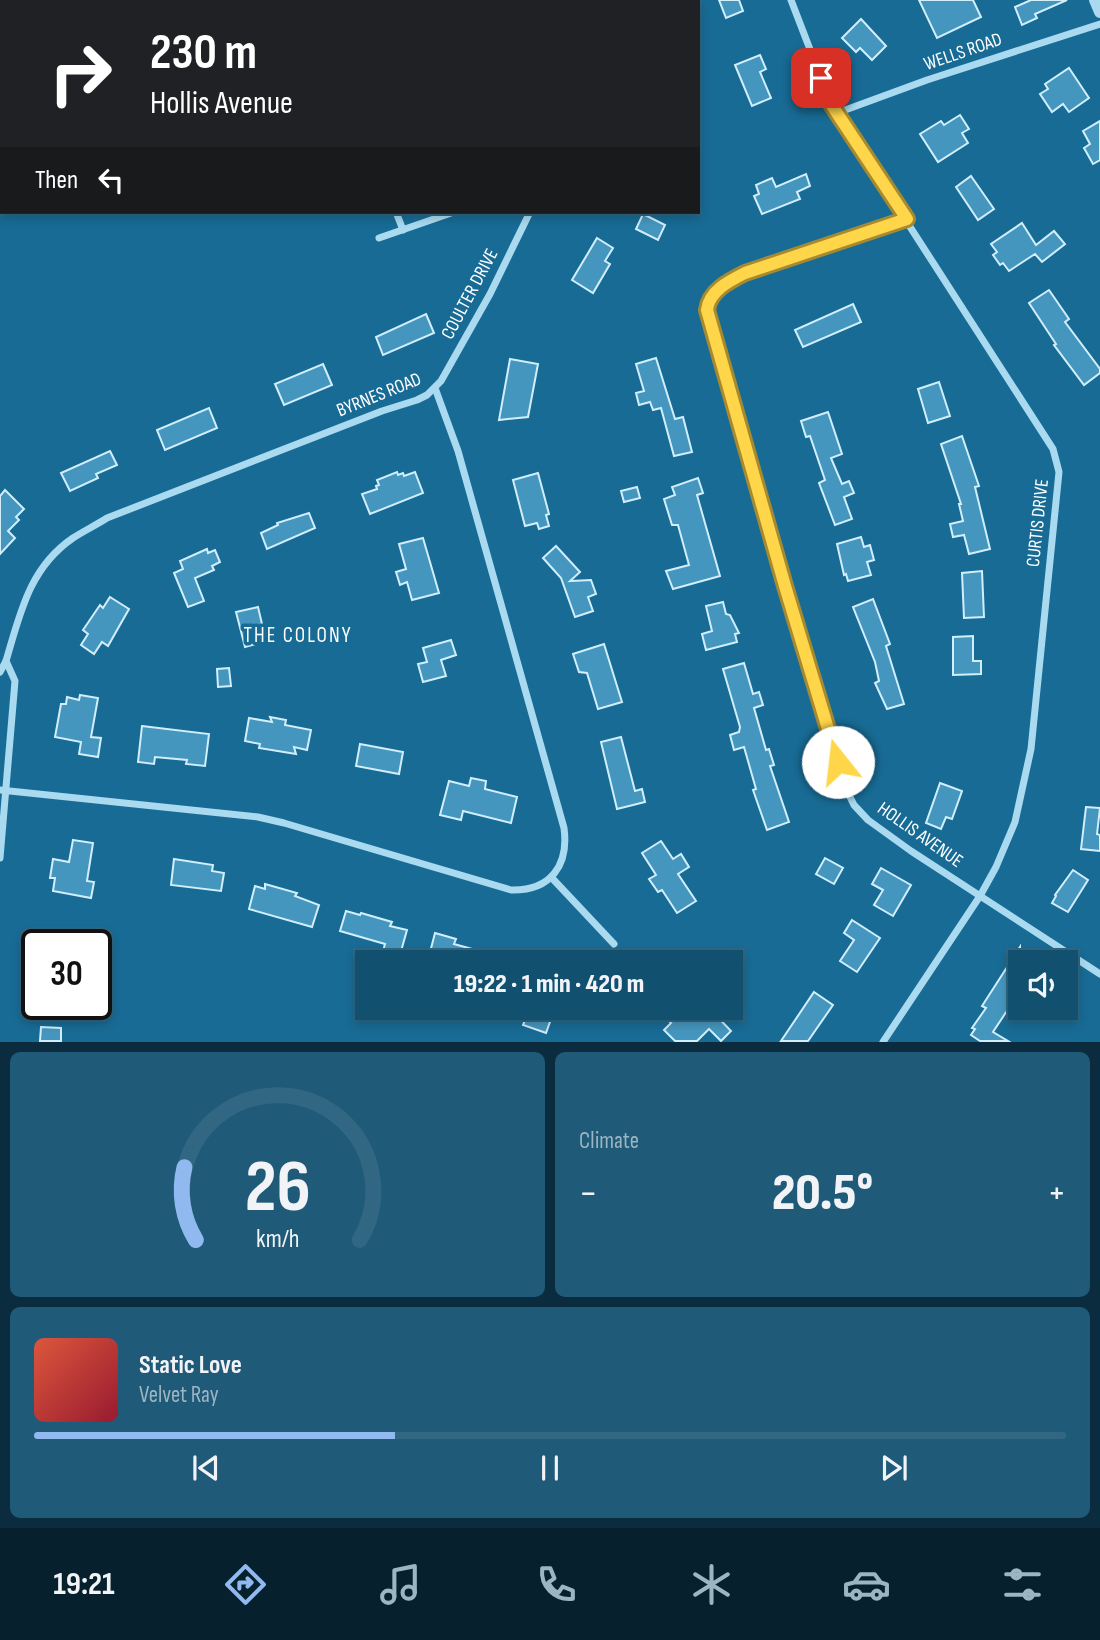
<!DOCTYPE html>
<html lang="en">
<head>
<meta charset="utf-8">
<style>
  body { margin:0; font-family:"Sofia Sans Condensed",sans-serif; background:#1f5a78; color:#f1f3f6; height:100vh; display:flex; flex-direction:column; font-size:26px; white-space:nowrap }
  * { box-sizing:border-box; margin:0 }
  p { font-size:23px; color:#9cb5c3 }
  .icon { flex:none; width:38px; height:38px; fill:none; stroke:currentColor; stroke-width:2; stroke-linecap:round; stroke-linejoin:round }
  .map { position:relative; height:1042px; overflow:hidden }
  .sheet { display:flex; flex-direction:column; gap:10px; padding:10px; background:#0a2c3e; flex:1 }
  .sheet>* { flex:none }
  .hud { position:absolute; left:0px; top:0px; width:700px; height:214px; box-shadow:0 4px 10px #0003,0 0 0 2px #316783; background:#202124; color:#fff; overflow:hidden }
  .controls { position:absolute; left:1008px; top:950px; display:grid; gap:14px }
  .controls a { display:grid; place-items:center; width:70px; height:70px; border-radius:0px; background:#125070; box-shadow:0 4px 10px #0003,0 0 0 2px #316783; font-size:35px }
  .speed { position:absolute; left:21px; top:929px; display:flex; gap:14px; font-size:35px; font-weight:700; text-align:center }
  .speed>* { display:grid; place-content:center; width:91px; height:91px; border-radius:50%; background:#125070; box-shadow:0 4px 10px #0003,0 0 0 2px #316783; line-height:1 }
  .speed .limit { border:4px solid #111; border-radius:10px; background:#fff; color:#111 }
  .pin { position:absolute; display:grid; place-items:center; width:60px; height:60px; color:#fff; margin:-30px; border-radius:14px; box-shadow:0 4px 10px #0006 }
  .me { position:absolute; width:77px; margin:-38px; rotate:344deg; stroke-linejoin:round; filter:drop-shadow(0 0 5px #0008) }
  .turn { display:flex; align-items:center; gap:24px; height:147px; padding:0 35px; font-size:32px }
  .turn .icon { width:91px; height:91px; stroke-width:2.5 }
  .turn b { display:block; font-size:49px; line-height:60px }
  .then { display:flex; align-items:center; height:66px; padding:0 35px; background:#0003; gap:14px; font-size:26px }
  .big { font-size:52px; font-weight:800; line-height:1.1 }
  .sheet .widget { flex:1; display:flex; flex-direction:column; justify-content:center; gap:10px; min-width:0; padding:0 24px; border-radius:10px; background:#1f5a78 }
  .sheet .dial { align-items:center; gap:0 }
  .dial svg { height:182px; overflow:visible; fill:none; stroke:#316783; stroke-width:7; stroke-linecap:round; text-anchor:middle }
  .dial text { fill:#f1f3f6; stroke:none }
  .song { display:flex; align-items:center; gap:21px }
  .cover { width:84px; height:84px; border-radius:10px; background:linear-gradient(135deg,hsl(10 70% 55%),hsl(350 70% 35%)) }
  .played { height:7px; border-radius:4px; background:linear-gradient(90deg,#90b9f0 35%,#316783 35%) }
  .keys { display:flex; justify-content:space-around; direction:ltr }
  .heat { display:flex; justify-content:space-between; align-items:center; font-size:38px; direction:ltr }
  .sheet .tiles { flex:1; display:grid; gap:10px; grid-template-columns:1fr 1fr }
  .widget:last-child { grid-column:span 2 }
  .trip { position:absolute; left:355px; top:950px; width:388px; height:70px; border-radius:0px; background:#125070; box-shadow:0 4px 10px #0003,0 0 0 2px #316783; font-weight:800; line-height:70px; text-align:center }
  .dock { display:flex; height:112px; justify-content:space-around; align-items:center; background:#07202d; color:#9cb5c3 }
  .dock .icon { width:49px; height:49px }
  .dock .selected { color:#90b9f0 }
  .dock b { font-size:32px; color:#f1f3f6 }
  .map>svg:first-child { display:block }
  .building { fill:#4596be; stroke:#d1eefb; stroke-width:2 }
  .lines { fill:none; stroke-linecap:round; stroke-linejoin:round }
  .minor { stroke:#aadaf0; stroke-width:7 }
  .tertiary { stroke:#aadaf0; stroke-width:12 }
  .route-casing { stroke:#a68a30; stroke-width:18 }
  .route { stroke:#ffd54a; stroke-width:12 }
  .labels { text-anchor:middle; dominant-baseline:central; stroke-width:7; stroke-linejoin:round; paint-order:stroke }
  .street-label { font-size:19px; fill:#fff; stroke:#186b95 }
  .neighbourhood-label { font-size:21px; letter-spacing:2px; fill:#fff; stroke:#186b95 }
</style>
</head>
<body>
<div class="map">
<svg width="1100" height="1042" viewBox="0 0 1100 1042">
  <rect width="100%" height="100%" fill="#186b95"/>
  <g class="building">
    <polygon points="719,0 739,0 743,11 726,18"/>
    <polygon points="919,0 973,0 981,17 937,38"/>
    <polygon points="1031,0 1067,0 1035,14 1037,18 1022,25 1015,7"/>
    <polygon points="861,19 886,46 872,60 860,48 856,52 842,38"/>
    <polygon points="760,55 766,69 760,72 771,98 752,106 735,65"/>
    <polygon points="1069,68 1089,98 1069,112 1063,104 1052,112 1040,94 1048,89 1045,84"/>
    <polygon points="960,115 969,129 962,133 968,143 938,162 920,134 941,121 944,125"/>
    <polygon points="1100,121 1100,160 1093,164 1084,148 1090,144 1083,131"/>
    <polygon points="806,174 810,186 797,192 800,199 762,214 754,196 759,194 756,185 772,178 776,187"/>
    <polygon points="971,176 994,209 978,220 956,187"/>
    <polygon points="643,214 665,225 658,240 636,229"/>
    <polygon points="1022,223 1036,245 1054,231 1065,244 1042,262 1035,254 1009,271 1003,263 1000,265 993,255 997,252 991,244"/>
    <polygon points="597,238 613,248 605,261 610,264 593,293 572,280"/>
    <polygon points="1049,290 1069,319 1065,322 1100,369 1100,373 1084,385 1054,345 1056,344 1029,303"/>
    <polygon points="853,304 861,322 803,347 795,330"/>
    <polygon points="426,314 434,333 383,355 376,337"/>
    <polygon points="656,358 675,419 683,417 692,452 674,456 661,408 653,410 650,402 639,405 636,393 644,391 636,364"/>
    <polygon points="510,359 538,364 528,417 499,420"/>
    <polygon points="323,364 332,385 284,405 275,384"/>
    <polygon points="939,382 950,416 928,423 918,389"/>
    <polygon points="209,408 217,428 165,450 157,430"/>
    <polygon points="828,412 842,454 831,458 842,484 849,481 854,493 844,497 852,519 835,525 819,483 825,480 810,436 806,437 801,421"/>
    <polygon points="962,436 979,486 975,487 990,549 969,554 964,535 953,537 950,524 963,521 959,504 961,504 941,444"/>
    <polygon points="110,451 117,465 96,474 98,478 70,491 61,473"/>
    <polygon points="397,472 398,475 403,473 404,476 415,472 423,493 370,514 362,494 377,489 376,486 379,485 377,480"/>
    <polygon points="538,473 549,514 546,515 549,526 539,529 537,523 525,526 513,480"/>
    <polygon points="698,478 703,493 697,495 720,576 673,589 666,571 689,565 678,525 672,525 664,499 675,495 672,487"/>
    <polygon points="637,487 640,498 624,502 621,491"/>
    <polygon points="5,490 24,509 16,517 19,520 8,531 15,538 0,554 0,496"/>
    <polygon points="309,513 315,528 267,549 261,533 278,525 277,523"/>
    <polygon points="861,537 864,547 870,545 874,560 867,562 871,575 848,581 846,574 844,575 837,544"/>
    <polygon points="423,538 439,593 412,600 407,582 400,585 396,572 406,569 399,544"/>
    <polygon points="556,546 580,572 570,581 591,580 596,594 588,597 593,611 575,617 561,578 543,558"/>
    <polygon points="207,549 208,553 215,550 220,562 212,566 214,570 195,578 204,601 188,607 174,573 183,569 180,561"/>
    <polygon points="982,571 984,617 964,618 962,573"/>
    <polygon points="110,597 129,609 108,646 102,642 94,654 81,645 88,634 83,630 100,605 103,608"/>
    <polygon points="873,599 890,644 886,646 904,704 887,709 875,683 879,681 875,662 853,607"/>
    <polygon points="723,602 726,614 730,615 739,633 735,634 737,642 706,650 702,634 712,631 706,606"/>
    <polygon points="258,607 266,641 245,647 236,612"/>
    <polygon points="973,636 973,661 981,661 981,674 953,675 953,637"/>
    <polygon points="451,640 456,655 441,660 446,676 423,682 418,664 427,662 423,648"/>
    <polygon points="604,644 622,702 598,709 587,673 579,672 573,654"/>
    <polygon points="744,663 753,694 759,692 763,705 754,708 766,750 769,749 774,765 770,766 789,822 767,830 753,790 756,789 744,747 734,750 730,735 739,732 740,727 723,669"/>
    <polygon points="229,668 231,686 218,687 217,669"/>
    <polygon points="80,695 98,698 91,737 101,738 98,757 79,754 81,742 55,737 61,704 66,704 67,697 79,700"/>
    <polygon points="270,717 286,720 285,725 311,730 307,750 294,747 296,754 259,748 260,744 245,741 249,718 272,722"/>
    <polygon points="142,726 209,734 205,766 186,764 187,760 155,757 154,764 138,762"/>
    <polygon points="621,737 635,791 642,789 645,802 617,809 601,742"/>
    <polygon points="360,744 403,752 399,774 356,766"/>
    <polygon points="471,778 486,781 485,789 517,797 511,823 463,811 461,820 440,815 449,781 469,786"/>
    <polygon points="940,783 962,791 952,819 946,817 941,829 926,823"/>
    <polygon points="1086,807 1100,808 1097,834 1100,835 1100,851 1081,849"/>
    <polygon points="73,840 93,843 87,881 94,882 91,898 53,891 55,878 50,878 53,859 69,862"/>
    <polygon points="661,841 673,859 681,854 689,867 678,874 696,901 677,913 662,890 658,892 649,879 656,875 642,853"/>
    <polygon points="825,858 843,868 834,884 816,874"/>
    <polygon points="174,859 213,865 212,871 224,873 221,891 171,885"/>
    <polygon points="881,868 911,885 893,916 874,905 883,890 872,884"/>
    <polygon points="1073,870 1088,880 1068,912 1052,903 1056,896 1055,895"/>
    <polygon points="265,884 297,893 295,896 319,905 312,927 249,909 255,886 265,889"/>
    <polygon points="346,911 360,915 361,913 392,922 390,926 407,930 398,962 380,962 385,944 340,931"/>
    <polygon points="852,920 880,938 857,972 840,961 854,940 844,933"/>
    <polygon points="45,932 91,938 91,945 44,945"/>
    <polygon points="435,933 456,939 454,944 509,959 509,962 436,962 428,960"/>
    <polygon points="1020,947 1020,991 993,1032 1008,1041 980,1041 971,1035 975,1029 972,1028 986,1008 982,1006"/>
    <polygon points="814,992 833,1005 808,1041 781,1041"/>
    <polygon points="530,1008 555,1008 546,1033 523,1025"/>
    <polygon points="661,1008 709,1008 731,1031 721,1041 709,1029 697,1041 675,1041 664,1030 671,1023 668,1020 671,1017"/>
    <polygon points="41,1027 61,1028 61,1041 40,1041"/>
  </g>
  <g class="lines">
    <g class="minor">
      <polyline points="317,0 318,2"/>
      <polyline points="555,0 556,2"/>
      <polyline points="791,0 831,104 1053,449 1059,472 1031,749 1015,822 996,867 980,896 883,1042"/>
      <polyline points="837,113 927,80 1100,24"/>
      <polyline points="396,212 403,230"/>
      <polyline points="907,219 745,273 724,285 709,300 708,315 785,586 845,787 854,805 868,820 911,851 1100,974"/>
      <polyline points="379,238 454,212"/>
      <path d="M0,672L6,661C20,614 29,568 73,538C84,531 96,525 107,518L382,411L417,400L427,395L441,381L490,294L530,212"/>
      <path d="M0,790L258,817L284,823L511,890C551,891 569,865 564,828L458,451L435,388"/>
      <polyline points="0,858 15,681 6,661"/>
      <polyline points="551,877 614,944"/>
    </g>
    <polyline class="tertiary" points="1095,0 1100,12"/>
  </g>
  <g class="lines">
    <defs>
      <path id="route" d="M821,78L831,104L907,219L745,273C729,281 709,291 707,310L785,586L838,762"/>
    </defs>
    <use href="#route" class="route-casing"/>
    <use href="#route" class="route"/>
  </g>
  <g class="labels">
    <g class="street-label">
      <text transform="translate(963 52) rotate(-19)">WELLS ROAD</text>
      <text transform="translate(470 294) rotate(-62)">COULTER DRIVE</text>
      <text transform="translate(379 395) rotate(-22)">BYRNES ROAD</text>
      <text transform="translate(1038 523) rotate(-84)">CURTIS DRIVE</text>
      <text transform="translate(920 835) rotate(35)">HOLLIS AVENUE</text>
    </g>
    <g class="neighbourhood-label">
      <text x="298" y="635">THE COLONY</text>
    </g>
  </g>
</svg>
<div class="controls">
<a><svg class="icon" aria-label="sound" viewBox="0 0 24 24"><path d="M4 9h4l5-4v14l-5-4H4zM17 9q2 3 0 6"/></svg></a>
</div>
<div class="speed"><div class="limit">30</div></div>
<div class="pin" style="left:821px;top:78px;background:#d93025"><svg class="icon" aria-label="arrive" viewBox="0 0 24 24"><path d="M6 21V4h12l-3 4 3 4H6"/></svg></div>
<svg class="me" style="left:838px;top:762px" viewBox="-20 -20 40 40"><circle r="19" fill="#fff"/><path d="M0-13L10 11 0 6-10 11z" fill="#ffd54a"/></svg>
<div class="trip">19:22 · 1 min · 420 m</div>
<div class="hud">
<div class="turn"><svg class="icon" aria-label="right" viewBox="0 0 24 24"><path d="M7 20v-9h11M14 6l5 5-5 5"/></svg><div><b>230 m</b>Hollis Avenue</div></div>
<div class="then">Then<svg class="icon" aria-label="left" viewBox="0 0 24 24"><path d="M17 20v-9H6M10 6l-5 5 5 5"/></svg></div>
</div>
</div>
<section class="sheet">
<div class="tiles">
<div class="widget dial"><svg viewBox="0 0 100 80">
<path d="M14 69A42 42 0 1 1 86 69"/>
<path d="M14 69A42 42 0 0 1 9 37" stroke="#90b9f0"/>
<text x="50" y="56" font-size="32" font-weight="700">26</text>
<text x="50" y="72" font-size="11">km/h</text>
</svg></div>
<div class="widget"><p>Climate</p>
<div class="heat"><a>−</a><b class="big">20.5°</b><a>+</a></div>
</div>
<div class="widget">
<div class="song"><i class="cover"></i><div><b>Static Love</b><p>Velvet Ray</p></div></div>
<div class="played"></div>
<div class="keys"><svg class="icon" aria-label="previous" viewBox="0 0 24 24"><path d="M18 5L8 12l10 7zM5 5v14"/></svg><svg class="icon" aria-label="pause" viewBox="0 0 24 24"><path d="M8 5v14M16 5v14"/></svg><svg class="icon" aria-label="next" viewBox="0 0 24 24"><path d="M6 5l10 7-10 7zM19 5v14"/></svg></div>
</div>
</div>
</section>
<nav class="dock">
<b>19:21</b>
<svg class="icon selected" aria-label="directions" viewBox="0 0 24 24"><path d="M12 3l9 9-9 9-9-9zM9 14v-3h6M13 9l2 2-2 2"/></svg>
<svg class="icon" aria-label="music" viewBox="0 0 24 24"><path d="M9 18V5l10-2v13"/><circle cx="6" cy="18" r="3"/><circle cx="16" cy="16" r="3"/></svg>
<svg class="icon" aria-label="phone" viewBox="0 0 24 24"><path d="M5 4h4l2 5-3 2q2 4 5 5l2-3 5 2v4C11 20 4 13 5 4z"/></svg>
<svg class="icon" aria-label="climate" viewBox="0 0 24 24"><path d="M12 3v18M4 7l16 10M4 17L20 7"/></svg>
<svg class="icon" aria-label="car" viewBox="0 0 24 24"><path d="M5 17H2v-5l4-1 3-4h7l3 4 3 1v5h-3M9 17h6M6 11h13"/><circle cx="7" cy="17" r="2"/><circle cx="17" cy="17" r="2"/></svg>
<svg class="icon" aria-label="filters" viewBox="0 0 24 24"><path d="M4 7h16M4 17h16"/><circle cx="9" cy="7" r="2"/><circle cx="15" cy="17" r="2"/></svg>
</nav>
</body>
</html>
